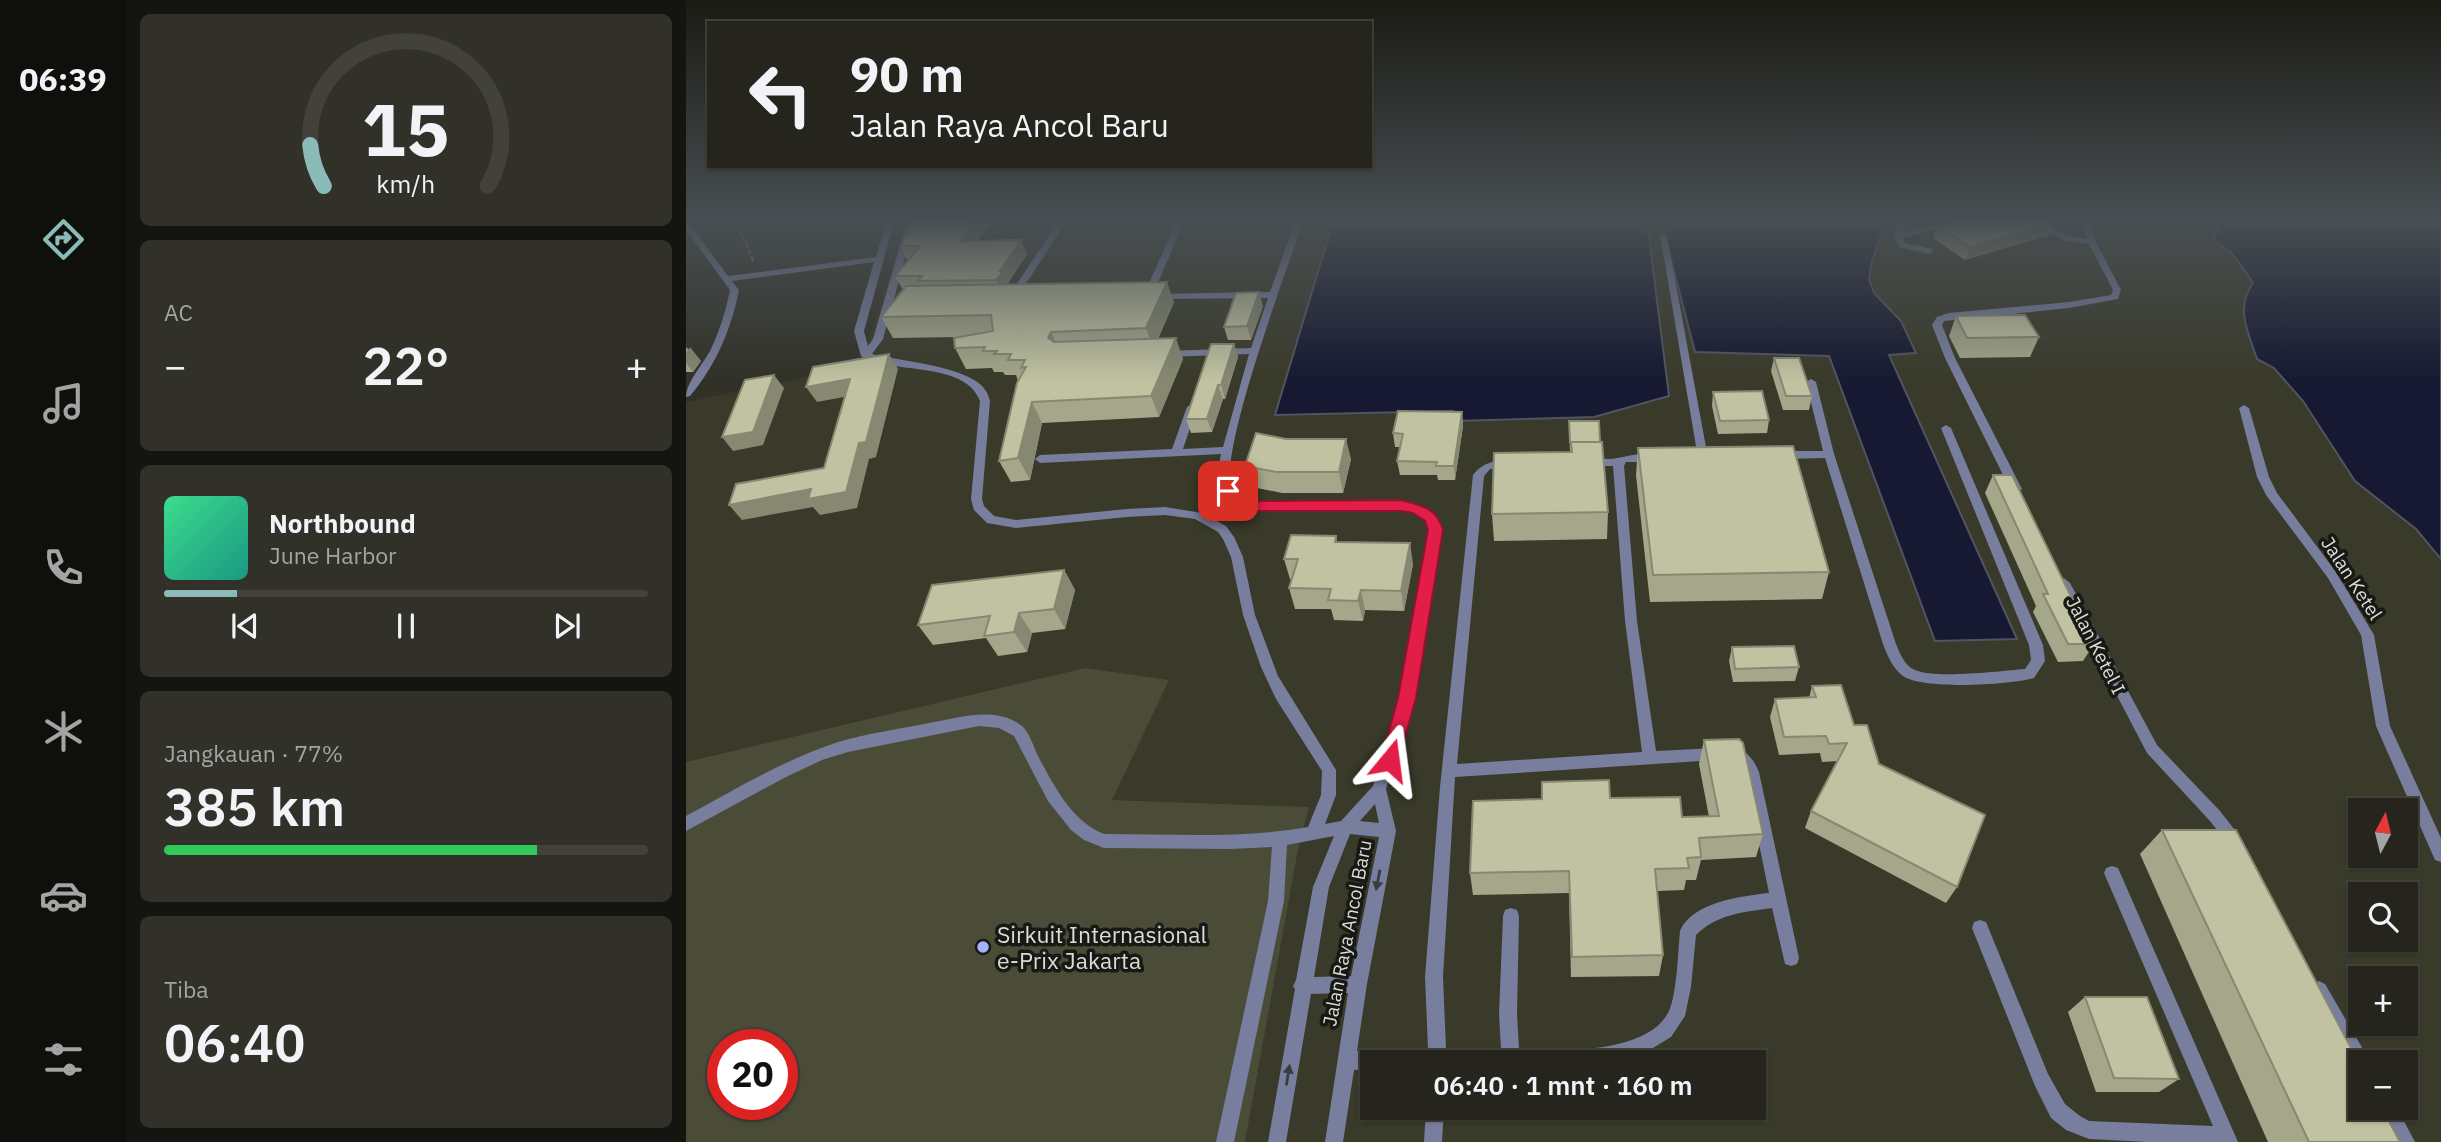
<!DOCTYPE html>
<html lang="id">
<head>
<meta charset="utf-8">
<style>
  body { margin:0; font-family:"IBM Plex Sans",sans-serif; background:#31312a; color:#f1f3f6; height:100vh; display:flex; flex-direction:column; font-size:26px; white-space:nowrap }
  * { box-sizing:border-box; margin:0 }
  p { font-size:23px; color:#a3a5a4 }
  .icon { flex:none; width:38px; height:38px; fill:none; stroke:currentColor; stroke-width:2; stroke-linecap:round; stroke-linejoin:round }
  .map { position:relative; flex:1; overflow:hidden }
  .panel { display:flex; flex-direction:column; gap:14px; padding:14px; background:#141410; width:560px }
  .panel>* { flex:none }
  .top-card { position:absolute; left:21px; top:21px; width:665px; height:147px; border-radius:0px; box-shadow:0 2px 5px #0004,0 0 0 2px #42423b; background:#25251d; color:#f1f3f6; overflow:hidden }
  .needle { width:46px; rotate:7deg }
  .controls { position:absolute; left:1662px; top:798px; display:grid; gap:14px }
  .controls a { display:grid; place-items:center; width:70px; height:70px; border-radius:0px; background:#25251d; box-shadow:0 2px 5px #0004,0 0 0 2px #42423b; font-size:35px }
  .speed { position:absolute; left:21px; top:1029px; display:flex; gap:14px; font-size:35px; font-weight:700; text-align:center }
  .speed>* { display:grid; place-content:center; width:91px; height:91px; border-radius:50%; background:#25251d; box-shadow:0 2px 5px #0004,0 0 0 2px #42423b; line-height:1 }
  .speed .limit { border:10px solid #d22; background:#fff; color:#111 }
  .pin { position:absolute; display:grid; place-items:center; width:60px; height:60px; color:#fff; margin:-30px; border-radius:14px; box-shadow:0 4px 10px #0006 }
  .me { position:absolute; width:77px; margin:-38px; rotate:16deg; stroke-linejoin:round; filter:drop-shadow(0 0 5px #0008) }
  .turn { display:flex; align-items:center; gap:24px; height:147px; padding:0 28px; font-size:32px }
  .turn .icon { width:91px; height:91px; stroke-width:2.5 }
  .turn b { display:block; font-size:49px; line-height:60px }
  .big { font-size:52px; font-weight:600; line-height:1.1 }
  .panel .tile { flex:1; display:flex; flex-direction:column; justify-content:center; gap:10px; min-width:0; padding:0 24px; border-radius:10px; background:#31312a }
  .panel .dial { align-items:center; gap:0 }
  .dial svg { height:182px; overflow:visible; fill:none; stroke:#42423b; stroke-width:7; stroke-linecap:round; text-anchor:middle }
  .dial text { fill:#f1f3f6; stroke:none }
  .song { display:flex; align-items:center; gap:21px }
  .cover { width:84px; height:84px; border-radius:10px; background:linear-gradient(135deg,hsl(150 70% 55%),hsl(170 70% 35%)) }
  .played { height:7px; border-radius:4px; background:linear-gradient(90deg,#8bbbb9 15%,#42423b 15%) }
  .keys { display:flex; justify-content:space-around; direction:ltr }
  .heat { display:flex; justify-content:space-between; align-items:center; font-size:38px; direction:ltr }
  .charge { height:10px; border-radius:5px; background:linear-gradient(90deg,#34c759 77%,#42423b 0) }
  .trip { position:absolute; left:674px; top:1050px; width:406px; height:70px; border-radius:0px; background:#25251d; box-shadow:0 2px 5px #0004,0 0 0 2px #42423b; font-weight:600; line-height:70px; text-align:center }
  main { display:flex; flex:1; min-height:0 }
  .dock { display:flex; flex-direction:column; width:126px; justify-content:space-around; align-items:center; background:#0f0f0c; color:#a3a5a4 }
  .dock .icon { width:49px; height:49px }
  .dock .current { color:#8bbbb9 }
  .dock b { font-size:32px; color:#f1f3f6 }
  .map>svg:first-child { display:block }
  .built { fill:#393a29; fill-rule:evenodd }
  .green { fill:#4b4c38; fill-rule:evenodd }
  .water { fill:#161931; stroke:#515462; stroke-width:2 }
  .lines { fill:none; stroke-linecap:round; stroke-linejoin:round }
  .path { stroke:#727269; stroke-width:2.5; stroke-dasharray:5 2.5; stroke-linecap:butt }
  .lane { fill:#787e9d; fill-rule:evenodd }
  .wall { fill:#a5a78a }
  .shaded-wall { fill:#868871 }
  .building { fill:#c0c2a1; stroke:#868871; stroke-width:2 }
  .oneway { fill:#3a3c44 }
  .route { fill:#e11d48; stroke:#92132f; stroke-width:2 }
  .poi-dot { fill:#a6b1fc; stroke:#181914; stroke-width:2.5 }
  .labels { text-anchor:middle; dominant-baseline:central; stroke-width:7; stroke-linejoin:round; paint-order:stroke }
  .street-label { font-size:19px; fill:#dcdcd5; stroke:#181914 }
  .near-poi-label { font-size:23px; fill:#dcdcd5; stroke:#181914; text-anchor:start }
</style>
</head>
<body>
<main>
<nav class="dock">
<b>06:39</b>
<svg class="icon current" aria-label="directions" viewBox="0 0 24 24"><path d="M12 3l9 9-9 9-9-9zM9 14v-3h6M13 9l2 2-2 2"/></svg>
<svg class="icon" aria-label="music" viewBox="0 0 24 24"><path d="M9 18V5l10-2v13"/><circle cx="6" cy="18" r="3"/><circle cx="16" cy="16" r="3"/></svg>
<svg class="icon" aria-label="phone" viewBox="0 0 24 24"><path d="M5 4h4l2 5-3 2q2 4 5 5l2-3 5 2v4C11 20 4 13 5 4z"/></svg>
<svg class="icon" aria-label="climate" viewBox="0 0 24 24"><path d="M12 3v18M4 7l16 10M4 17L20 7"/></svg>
<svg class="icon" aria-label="car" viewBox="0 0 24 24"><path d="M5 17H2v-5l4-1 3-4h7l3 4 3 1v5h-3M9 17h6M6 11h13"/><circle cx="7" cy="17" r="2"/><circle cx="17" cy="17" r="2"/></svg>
<svg class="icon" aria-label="filters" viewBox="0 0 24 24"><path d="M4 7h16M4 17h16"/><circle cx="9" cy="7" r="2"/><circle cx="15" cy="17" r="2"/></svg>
</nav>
<section class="panel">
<div class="tile dial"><svg viewBox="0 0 100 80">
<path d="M14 69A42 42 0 1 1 86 69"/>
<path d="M14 69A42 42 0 0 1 8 51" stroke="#8bbbb9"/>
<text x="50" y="56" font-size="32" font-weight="700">15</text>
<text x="50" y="72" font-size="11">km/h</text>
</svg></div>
<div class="tile"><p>AC</p>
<div class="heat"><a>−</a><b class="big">22°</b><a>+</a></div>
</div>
<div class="tile">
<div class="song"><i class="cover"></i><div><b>Northbound</b><p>June Harbor</p></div></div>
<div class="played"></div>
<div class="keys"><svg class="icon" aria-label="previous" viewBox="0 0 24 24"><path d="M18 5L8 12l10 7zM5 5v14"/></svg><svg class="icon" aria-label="pause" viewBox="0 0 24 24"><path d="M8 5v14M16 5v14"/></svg><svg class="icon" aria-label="next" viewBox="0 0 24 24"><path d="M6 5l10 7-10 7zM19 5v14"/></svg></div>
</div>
<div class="tile"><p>Jangkauan · 77%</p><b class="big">385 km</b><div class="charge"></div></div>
<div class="tile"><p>Tiba</p><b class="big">06:40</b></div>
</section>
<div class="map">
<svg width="1755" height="1142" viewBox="0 0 1755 1142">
  <rect width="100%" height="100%" fill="#313127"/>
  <path class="built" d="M221,222H680L768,411V420L908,417L983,396L962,229H977L1010,351L1215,321L1188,293L1183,279L1185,265L1199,222H1533L1528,236L1548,255L1567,283L1571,359L1588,368L1617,401L1669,481L1730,529L1755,559V1142H559L612,850L622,807L426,800L399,668L0,762V402L174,366ZM1675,810H1720V856H1675ZM1675,894H1720V940H1675ZM1675,978H1720V1024H1675ZM686,1062H1068V1108H686ZM1675,1062H1720V1108H1675Z"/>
  <path class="green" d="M399,668L483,680L426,800L623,807L612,850L559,1142H0V762ZM37,1045H96V1104H37Z"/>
  <g class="water">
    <polygon points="680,222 1199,222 1185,265 1183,279 1188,293 1215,321 1230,353 1203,355 1331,639 1249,641 1143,356 1009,352 977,229 962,229 983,396 908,417 768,421 767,411 589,415 646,225"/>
    <path d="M1533,222H1755V559L1730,529L1669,481L1617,401L1588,368L1571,359C1562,332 1549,308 1567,283C1556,267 1547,249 1528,242Z"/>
  </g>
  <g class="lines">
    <polyline class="path" points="51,222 68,263"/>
    <g class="lane">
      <path d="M200,222H208L178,331L182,346L187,339L221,222H229L197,339L186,354C212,361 286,366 300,391C302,394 303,398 304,401L296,499L298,506L308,516L330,520L441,509L479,507L516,513L540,526L548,537L557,557L569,615L592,676L650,770V795L639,824L655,821L687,786L714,698L743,530L741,520L729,512L715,510H572C536,502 528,490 535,454L354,463L349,459L354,455L486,449L501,407L506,404L511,407L497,449L537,447L563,354L479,357L474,354L479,351L565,348L582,298L469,299L458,295L490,222H498L467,294L584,292L609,222H617C601,269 533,451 545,488L555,497L572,502H715L736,506L750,515L755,530L728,698L700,789L710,831L681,984L671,1051L742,1048L739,977L754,787L787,475C797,462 807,462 823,459L828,463L823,467L804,469L798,476L771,764L956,752L939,621L927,466H904L899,462C908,455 920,461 931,458C942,456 963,450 973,458L968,462H940L938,466L951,621L970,751L1030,748L1035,750L1037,754L1035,758L1030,760L769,777L757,977L760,1048L815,1049L813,1014L817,916L819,910L825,908L831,910L833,916L831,1014L833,1049C873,1052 963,1054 983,1011C991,993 992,952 994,931C1006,902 1056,896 1083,893L1059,775L1045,755L1047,751C1059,746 1069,762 1073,772L1113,958L1111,964L1105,966L1099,964L1086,908C1058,912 1031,914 1010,935L1005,987L999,1016L985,1037L962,1051L926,1062H686V1069L668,1070L657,1142H639L662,993L625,994L600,1142H582L609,989L607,986L610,980L627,887L648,836L601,845L598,901L548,1142H530L582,901L586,847L545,849L418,848L398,840L385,830L362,801L328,736L313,728L293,726L162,752L136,760L98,778L0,831V816C48,790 96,761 149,743C181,733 215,729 248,722C275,717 311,706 336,726C343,732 347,745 351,754C367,784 385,821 418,834C486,834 555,839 622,827L635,795L636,771L590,699L575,667L557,615L545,557L537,539L532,532L509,519L479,515L441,517L330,528L301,523L288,510L285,499L294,401C279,360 205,375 175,356L168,331L188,262L46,281L53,290C45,330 30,365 4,396L0,397C0,382 18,363 25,349C34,330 40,310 44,290L0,230V223H3L42,276L190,257ZM689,804L693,823L674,821ZM664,834L693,837L665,976L628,977L643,887Z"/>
      <polygon points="372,222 380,222 330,299 324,299 322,297"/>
      <path d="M1215,222H1223L1215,233L1263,222H1275L1217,238L1219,243L1246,249L1247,251L1243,254L1213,247C1207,235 1207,233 1215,222Z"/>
      <polygon points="1344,222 1353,222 1382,236 1401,239 1396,222 1404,222 1410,242 1435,290 1432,299 1383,308 1258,321 1256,325 1269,358 1336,489 1330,493 1324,489 1259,358 1246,325 1251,317 1263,313 1383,302 1425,295 1427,290 1403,244 1377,240"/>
      <polygon points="974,234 981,236 1022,458 1017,462 1012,458"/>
      <path d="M1125,379L1130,382L1148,454L1210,644C1214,654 1219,666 1229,670C1249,679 1315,671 1339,669L1345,660L1343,645L1255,428L1260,425L1265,428L1357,645L1359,661L1348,678C1325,685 1237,690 1217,676C1207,669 1201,655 1197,644L1139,458L1095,459L1090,455L1095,451H1137L1120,382Z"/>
      <polygon points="1558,405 1563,408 1583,477 1591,493 1650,572 1688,635 1704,726 1755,838 1755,862 1749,860 1690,726 1675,635 1642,578 1580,495 1571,477 1553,408"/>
      <polygon points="1378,578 1384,583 1471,745 1534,811 1555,838 1558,843 1555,848 1550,850 1545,848 1524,821 1461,753 1372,583"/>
      <polygon points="1426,866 1432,868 1552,1142 1462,1142 1403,1139 1380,1130 1365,1118 1349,1086 1286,928 1288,922 1294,920 1300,922 1362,1074 1379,1104 1394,1116 1403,1121 1527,1126 1418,873 1420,868"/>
      <polygon points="1633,981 1639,984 1681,1056 1684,1062 1675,1062 1675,1071 1669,1068 1627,996 1624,990 1627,984"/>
      <polygon points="740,1108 758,1108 756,1142 738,1142"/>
      <polygon points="1692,1108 1711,1108 1729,1142 1710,1142"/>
    </g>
  </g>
  <g class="wall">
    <polygon points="226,222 306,222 291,241 341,254 322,283 323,285 488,302 472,339 497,359 473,417 356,423 344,480 325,482 313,461 332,381 330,375 319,375 317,372 308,372 306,368 280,369 269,348 274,337 207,338 195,317 217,290 209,276 223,260 221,260 214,246 225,228"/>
    <polygon points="1251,226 1363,235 1279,260 1247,238"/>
    <polygon points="577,306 565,340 542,340 538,327"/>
    <polygon points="1270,316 1353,337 1344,357 1274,358 1263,336"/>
    <polygon points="548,344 552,357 539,399 537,399 526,432 505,433 500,419"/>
    <polygon points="0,347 15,361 7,372 0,372"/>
    <polygon points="1088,358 1126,396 1123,410 1097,410 1085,371"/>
    <polygon points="1027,392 1083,420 1081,433 1032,434 1026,406"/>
    <polygon points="776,412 777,426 769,480 752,480 751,475 714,475 711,461 714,447 709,447 707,433"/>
    <polygon points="883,421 922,512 921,539 808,541 806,514 884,452"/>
    <polygon points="952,448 1143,572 1136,599 964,602 950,475"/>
    <polygon points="665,459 657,493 596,493 566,487 559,466"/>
    <polygon points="1307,475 1408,644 1397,661 1372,662 1347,612 1350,606 1299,493"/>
    <polygon points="650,536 651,542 727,564 718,611 679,610 677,621 648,620 645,609 609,609 603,588 606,579 604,579 598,559"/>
    <polygon points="378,570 389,590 379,629 346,633 341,652 312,656 300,638 247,645 232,625"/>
    <polygon points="1046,647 1113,667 1109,681 1047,682 1043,661"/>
    <polygon points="1126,686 1168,725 1271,887 1260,903 1119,828 1125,811 1152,761 1136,762 1134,753 1093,755 1084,717 1089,699 1123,698"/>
    <polygon points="1018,740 1077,834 1070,857 1015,860 1010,880 1000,880 998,890 971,891 977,955 973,976 885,977 883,893 787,895 784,873 856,799 924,798 996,817 1023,817 1013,764"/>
    <polygon points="1476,830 1714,1142 1582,1142 1454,854"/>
    <polygon points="1399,997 1493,1079 1473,1092 1410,1092 1382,1012"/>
  </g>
  <g class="shaded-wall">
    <polygon points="289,222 306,222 281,255 274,241"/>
    <polygon points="1368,223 1363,235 1279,260 1284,247"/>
    <polygon points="335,240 341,254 322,283 323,285 317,294 310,280 314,271"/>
    <polygon points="481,282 488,302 467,349 460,328"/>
    <polygon points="573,292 577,306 565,340 561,326"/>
    <polygon points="365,332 374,352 362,338"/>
    <polygon points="490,338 497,359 473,417 465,396"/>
    <polygon points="548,344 552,357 539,399 535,385"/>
    <polygon points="4,347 15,361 7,372 0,363 0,354"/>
    <polygon points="203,354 212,369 190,457 183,459 171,508 134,515 127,507 56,520 43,505 125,489 173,443"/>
    <polygon points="88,375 98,388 77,445 47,451 36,437"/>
    <polygon points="164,379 174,394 131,402 120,387"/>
    <polygon points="532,385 537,399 526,432 521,419"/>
    <polygon points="346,402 356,423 344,480 332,458"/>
    <polygon points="776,412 777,426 769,480 768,466"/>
    <polygon points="660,439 665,459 657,493 653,472"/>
    <polygon points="724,543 727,564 718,611 715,591"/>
    <polygon points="378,570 389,590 379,629 368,609"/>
    <polygon points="675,590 679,610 677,621 672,601"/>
    <polygon points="333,613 346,633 341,652 328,632"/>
  </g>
  <g class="building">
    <polygon points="226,222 289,222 274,241 335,240 314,271 317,271 310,280 232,281 236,276 209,276 234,246 214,246 225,228"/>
    <polygon points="1267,222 1366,222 1368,223 1284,247 1251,226"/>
    <polygon points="481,282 460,328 365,332 362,338 368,342 490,338 465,396 346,402 332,458 313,461 331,383 340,367 335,368 339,360 322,360 325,354 308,354 311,351 297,351 299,347 269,348 268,338 307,331 305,315 195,317 220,286"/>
    <polygon points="573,292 561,326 538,327 550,293"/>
    <polygon points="1339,315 1353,337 1281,338 1270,316"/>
    <polygon points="525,344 548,344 535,385 532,385 521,419 500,419"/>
    <polygon points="203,354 180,442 173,443 160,492 122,499 125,489 43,505 50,484 138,468 164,379 120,387 127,367"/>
    <polygon points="1088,358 1113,358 1126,396 1100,396"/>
    <polygon points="88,375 67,432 36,437 59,380"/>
    <polygon points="1076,391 1083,420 1034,421 1027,392"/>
    <polygon points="712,411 776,412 768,466 750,466 751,462 711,461 717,434 707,433"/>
    <polygon points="883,421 913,421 914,442 884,442"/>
    <polygon points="570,433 600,439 660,439 653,472 590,472 559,466"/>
    <polygon points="885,442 916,442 922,512 806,514 808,453 886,452"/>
    <polygon points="1107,446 1143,572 967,575 952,448"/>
    <polygon points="1307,475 1326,475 1408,644 1382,644 1357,594 1362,594"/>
    <polygon points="605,535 650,536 649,542 724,543 715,591 675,590 672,601 642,600 645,589 603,588 612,559 598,559"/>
    <polygon points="378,570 368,609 333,613 328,632 298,636 304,616 232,625 246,585"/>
    <polygon points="1108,646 1113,667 1049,669 1046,647"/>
    <polygon points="1155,685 1168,725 1181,725 1193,764 1299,815 1271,887 1125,811 1161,743 1143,744 1140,736 1098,737 1089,699 1130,697 1126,686"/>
    <polygon points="1053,739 1057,743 1077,834 1013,838 1015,857 1001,858 1003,868 969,869 977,955 886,957 883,871 784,873 787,801 856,799 856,782 923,780 924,798 994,797 996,817 1033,816 1018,740"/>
    <polygon points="1476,830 1550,830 1675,1067 1675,1108 1696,1108 1714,1142 1623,1142"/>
    <polygon points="1399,997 1461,997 1493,1079 1428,1078"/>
  </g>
  <defs><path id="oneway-solid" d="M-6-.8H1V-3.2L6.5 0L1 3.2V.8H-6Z" transform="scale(1.75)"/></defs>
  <g class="oneway">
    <use href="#oneway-solid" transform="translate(692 880) rotate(101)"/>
    <use href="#oneway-solid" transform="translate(602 1075) rotate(-81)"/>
  </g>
  <linearGradient id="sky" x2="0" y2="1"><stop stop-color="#1b1b15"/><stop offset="0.58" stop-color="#484e52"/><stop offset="1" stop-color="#484e52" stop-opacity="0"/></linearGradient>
  <rect width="1755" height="381" fill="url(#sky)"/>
  <path class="route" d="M542,486L562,499L572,501L715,500C735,505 751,508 757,530L730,698L711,765L704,768L698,765L695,760L712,698L742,530L739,521L727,513L715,511H572C556,508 545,504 534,491Z"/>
  <circle class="poi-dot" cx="297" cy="947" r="7"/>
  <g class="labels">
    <g class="street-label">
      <text transform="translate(1666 578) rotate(57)">Jalan Ketel</text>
      <text transform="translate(1410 645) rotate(63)">Jalan Ketel I</text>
      <text transform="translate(661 933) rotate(-79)">Jalan Raya Ancol Baru</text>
    </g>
    <g class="near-poi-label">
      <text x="311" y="934">Sirkuit Internasional<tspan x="311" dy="26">e-Prix Jakarta</tspan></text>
    </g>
  </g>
</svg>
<div class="controls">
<a><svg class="needle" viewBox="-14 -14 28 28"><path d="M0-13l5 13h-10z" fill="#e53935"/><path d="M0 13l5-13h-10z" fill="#a3a5a4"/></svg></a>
<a><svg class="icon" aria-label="search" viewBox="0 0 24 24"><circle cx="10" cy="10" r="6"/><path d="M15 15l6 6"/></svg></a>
<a>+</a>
<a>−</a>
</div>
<div class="speed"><div class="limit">20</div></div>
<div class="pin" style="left:542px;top:491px;background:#d93025"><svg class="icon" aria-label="arrive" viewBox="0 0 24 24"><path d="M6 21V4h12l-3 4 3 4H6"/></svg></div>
<svg class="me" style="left:704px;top:760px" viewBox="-20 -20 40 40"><path d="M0-17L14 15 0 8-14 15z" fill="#e11d48" stroke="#fff" stroke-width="4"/></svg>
<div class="trip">06:40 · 1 mnt · 160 m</div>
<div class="top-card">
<div class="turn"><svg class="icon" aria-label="left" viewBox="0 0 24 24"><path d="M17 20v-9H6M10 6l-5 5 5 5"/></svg><div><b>90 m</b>Jalan Raya Ancol Baru</div></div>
</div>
</div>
</main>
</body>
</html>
